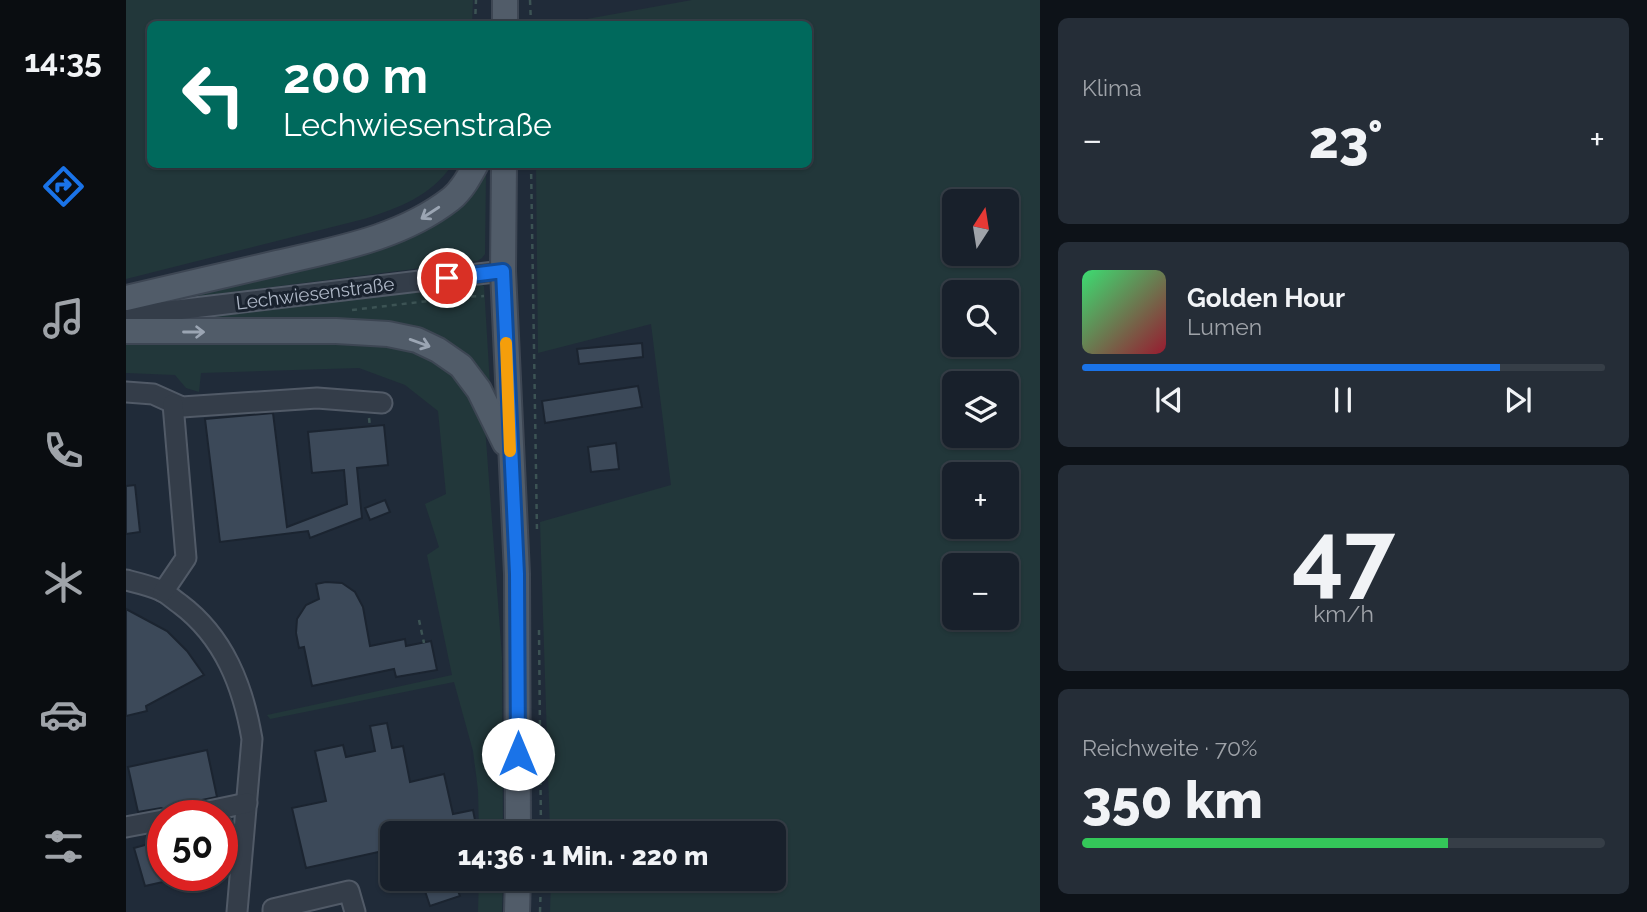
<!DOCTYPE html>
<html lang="de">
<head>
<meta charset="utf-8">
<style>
  body { margin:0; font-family:Raleway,sans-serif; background:#252d37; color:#f1f3f6; height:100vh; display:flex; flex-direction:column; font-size:26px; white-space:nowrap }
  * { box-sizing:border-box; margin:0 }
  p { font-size:23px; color:#9fa3a9 }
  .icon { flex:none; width:38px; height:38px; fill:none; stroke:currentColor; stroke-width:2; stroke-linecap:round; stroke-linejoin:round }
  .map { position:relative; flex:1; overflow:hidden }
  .drawer { display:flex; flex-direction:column; gap:18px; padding:18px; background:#0d1218; width:607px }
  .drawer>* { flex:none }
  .top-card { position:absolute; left:21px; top:21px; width:665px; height:147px; border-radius:10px; box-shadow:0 2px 5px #0004,0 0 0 2px #363e47; background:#00695c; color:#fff; overflow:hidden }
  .needle { width:46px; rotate:12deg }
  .buttons { position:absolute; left:816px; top:189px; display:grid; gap:14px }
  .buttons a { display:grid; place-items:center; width:77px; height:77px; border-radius:10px; background:#18202b; box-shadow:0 2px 5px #0004,0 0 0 2px #363e47; font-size:35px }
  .speed { position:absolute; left:21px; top:800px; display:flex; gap:14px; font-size:35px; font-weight:700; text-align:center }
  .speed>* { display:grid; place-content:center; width:91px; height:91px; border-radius:50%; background:#18202b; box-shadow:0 2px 5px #0004,0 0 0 2px #363e47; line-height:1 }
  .speed .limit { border:10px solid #d22; background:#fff; color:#111 }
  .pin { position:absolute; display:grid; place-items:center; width:60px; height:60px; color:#fff; margin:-30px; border:4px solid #fff; border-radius:50%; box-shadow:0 2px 7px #0007 }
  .me { position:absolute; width:77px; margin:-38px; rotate:0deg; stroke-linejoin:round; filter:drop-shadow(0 0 5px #0008) }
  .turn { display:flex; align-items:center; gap:24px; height:147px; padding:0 21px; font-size:32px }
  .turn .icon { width:91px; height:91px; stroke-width:2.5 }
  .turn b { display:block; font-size:49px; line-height:60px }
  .big { font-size:52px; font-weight:800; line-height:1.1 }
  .drawer .card { flex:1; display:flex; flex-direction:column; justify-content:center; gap:10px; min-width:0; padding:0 24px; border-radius:10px; background:#252d37 }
  .drawer .dial { align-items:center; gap:0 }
  .dial b { font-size:91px; line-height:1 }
  .song { display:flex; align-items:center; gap:21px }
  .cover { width:84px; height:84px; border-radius:10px; background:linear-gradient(135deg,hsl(140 70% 55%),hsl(350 70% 35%)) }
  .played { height:7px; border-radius:4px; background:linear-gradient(90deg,#1a73e8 80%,#363e47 80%) }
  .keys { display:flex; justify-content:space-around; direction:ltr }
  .heat { display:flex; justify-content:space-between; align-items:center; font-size:38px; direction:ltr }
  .charge { height:10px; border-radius:5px; background:linear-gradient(90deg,#34c759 70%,#363e47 0) }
  .trip { position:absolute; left:254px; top:821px; width:406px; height:70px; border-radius:10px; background:#18202b; box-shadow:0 2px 5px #0004,0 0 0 2px #363e47; font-weight:800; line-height:70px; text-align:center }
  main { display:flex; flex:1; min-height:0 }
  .tab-bar { display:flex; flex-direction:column; width:126px; justify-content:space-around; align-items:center; background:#0a0d11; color:#9fa3a9 }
  .tab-bar .icon { width:49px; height:49px }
  .tab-bar .on { color:#1a73e8 }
  .tab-bar b { font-size:32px; color:#f1f3f6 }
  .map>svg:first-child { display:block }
  .green { fill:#22373a; fill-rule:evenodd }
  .building { fill:#3c4959; stroke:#1b2430; stroke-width:2 }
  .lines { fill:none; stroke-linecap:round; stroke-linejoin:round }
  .minor-casing { stroke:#515a67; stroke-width:23 }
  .major-casing { stroke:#3d4653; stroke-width:28 }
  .path { stroke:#3c5354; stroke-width:2.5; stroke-dasharray:5 5; stroke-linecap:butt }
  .minor { stroke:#343d49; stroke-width:19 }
  .major { stroke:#515c69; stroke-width:24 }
  .oneway { stroke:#9ba5b3 }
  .route-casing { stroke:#114b97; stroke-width:18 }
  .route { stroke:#1a73e8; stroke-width:12 }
  .slow { stroke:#f59e0b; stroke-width:12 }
  .labels { text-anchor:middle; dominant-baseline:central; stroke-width:6; stroke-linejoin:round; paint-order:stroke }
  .street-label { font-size:19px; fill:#aeb7c6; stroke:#19222e }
</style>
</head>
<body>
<main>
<nav class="tab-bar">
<b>14:35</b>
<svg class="icon on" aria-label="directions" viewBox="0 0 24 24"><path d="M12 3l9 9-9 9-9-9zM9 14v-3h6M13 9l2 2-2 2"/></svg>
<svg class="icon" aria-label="music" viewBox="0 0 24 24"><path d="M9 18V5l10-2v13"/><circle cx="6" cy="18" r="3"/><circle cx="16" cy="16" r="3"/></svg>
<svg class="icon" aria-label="phone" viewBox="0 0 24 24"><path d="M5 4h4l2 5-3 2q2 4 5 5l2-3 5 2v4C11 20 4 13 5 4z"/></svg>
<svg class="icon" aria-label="climate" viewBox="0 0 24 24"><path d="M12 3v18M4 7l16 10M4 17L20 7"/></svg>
<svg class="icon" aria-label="car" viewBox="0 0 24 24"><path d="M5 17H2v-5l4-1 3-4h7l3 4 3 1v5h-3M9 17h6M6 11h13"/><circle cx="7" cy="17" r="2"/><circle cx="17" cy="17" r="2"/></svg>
<svg class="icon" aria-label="filters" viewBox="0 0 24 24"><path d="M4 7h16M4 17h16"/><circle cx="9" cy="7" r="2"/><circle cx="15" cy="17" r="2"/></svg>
</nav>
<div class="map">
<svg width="914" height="912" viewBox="0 0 914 912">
  <rect width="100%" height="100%" fill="#202b39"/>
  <g class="green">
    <path d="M0,0H347L346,24H24V164L326,165C305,196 273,208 238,219L0,279Z"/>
    <path d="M566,0H914V912H424L425,879L648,878V833H424L414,522L545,485L525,324L412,353L410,165L682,164V24H433ZM828,201H880V254H828ZM880,292V345H828V292ZM828,383H880V436H828ZM828,474H880V527H828ZM880,565V618H828V565Z"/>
    <polygon points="356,174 360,174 359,254 356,258 351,261 28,302 237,252"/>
    <polygon points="354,283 358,286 364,385 328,350 39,322"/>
    <path d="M241,341C259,344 279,346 297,351C330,361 346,397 359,426L376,657L377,833H353L352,790L347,751L328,682L144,719L141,715L326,675L301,555L313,547L299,504L320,494L312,411L279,385L233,368L75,373L73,392L60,388L49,375L0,373V343Z"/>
    <polygon points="353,879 377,879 376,912 352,912"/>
  </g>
  <g class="building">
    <polygon points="516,343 517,357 453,364 451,349"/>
    <polygon points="512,386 516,407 419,423 416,401"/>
    <polygon points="147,413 161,527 221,504 218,470 186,473 182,432 258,425 262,465 231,468 236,518 184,538 182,531 94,542 79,419"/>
    <polygon points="490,443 493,469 465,472 462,447"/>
    <polygon points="9,485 14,532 0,534 0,486"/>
    <polygon points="259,500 264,512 244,520 239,508"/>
    <polygon points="200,582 216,583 229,592 237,607 244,646 279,639 280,646 305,641 311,670 270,677 268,669 186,686 178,647 173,648 170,633 171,619 180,605 193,599 190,584"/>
    <polygon points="0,609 41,631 61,651 78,675 20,706 21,711 0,716"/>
    <polygon points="261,723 266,748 277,746 284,782 318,774 327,814 347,810 351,830 339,833 266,833 266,849 180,868 166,808 200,801 189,751 217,745 220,757 249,751 244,726"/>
    <polygon points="81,750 91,797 56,804 46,812 35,808 12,812 2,767"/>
    <polygon points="37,840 37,882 19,886 8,848"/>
    <polygon points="314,878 361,878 361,879 332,891 334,896 304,906 297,885"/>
  </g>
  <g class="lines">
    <defs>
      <g id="minor">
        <polyline points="0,316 377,271"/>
        <polyline points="0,392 27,394 56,407 191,398 256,403"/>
        <path d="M0,580C12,583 25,586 36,591C42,594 48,600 54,604C98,637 117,686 126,739L111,912"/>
        <polyline points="37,592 60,558 47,404"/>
        <polyline points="59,816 121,803"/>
        <polyline points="0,827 37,820"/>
        <polyline points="147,912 147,909 223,891 229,912"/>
      </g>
      <g id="major">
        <polyline points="379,24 379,0"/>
        <polyline points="378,164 377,271 391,574 392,833"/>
        <path d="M0,298C50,286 101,275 151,263C211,249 275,238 325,199C336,190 343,177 350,164"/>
        <polyline points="0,331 210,331 262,334 291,340 312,350 335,366 353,390 379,443"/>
        <polyline points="391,912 392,878"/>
      </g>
    </defs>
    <use href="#minor" class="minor-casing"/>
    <use href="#major" class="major-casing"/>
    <g class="path">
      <polyline points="404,0 405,24"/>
      <polyline points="349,24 350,0"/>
      <polyline points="405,164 411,532"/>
      <polyline points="226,310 336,297 358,296"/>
      <polyline points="243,418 244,427"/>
      <polyline points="293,620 298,643"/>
      <polyline points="413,630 415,833"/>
      <polyline points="414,912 415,878"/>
    </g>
    <use href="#minor" class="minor"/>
    <use href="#major" class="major"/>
  </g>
  <defs><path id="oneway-shaft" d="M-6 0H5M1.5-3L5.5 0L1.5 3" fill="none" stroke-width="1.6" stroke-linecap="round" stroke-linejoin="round" transform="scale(1.75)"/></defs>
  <g class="oneway">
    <use href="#oneway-shaft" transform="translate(304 213) rotate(147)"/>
    <use href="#oneway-shaft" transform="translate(68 332)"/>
    <use href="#oneway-shaft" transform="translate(294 343) rotate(20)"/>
  </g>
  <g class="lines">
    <defs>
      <polyline id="route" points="321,278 377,271 391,574 392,754"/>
    </defs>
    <use href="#route" class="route-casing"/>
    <use href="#route" class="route"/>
    <polyline class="slow" points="380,343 384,451"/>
  </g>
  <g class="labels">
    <g class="street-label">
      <text transform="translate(189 293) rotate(-7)">Lechwiesenstraße</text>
    </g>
  </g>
</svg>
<div class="buttons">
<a><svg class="needle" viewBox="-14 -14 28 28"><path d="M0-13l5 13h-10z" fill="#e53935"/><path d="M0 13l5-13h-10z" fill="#9fa3a9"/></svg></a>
<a><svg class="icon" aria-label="search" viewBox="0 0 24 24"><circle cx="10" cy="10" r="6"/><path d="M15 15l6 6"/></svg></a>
<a><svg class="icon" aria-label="layers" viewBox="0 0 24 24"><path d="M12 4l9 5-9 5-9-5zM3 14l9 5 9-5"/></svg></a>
<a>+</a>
<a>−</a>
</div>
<div class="speed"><div class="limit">50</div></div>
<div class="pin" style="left:321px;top:278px;background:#d93025"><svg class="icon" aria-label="arrive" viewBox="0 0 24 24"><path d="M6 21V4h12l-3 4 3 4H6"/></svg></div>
<svg class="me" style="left:392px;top:754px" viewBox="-20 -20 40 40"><circle r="19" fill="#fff"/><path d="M0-13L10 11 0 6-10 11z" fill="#1a73e8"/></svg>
<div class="trip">14:36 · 1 Min. · 220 m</div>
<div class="top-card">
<div class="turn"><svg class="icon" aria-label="left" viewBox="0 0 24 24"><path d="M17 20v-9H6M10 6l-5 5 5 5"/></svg><div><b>200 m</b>Lechwiesenstraße</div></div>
</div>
</div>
<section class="drawer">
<div class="card"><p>Klima</p>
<div class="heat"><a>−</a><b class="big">23°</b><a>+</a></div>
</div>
<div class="card">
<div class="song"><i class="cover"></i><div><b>Golden Hour</b><p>Lumen</p></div></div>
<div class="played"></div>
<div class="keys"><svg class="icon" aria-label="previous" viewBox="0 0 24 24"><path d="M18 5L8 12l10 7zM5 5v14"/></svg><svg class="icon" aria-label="pause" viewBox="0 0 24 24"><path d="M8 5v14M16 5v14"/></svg><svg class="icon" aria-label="next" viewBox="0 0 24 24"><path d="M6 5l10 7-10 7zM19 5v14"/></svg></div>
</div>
<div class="card dial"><b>47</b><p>km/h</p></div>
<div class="card"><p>Reichweite · 70%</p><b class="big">350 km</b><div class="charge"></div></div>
</section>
</main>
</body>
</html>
